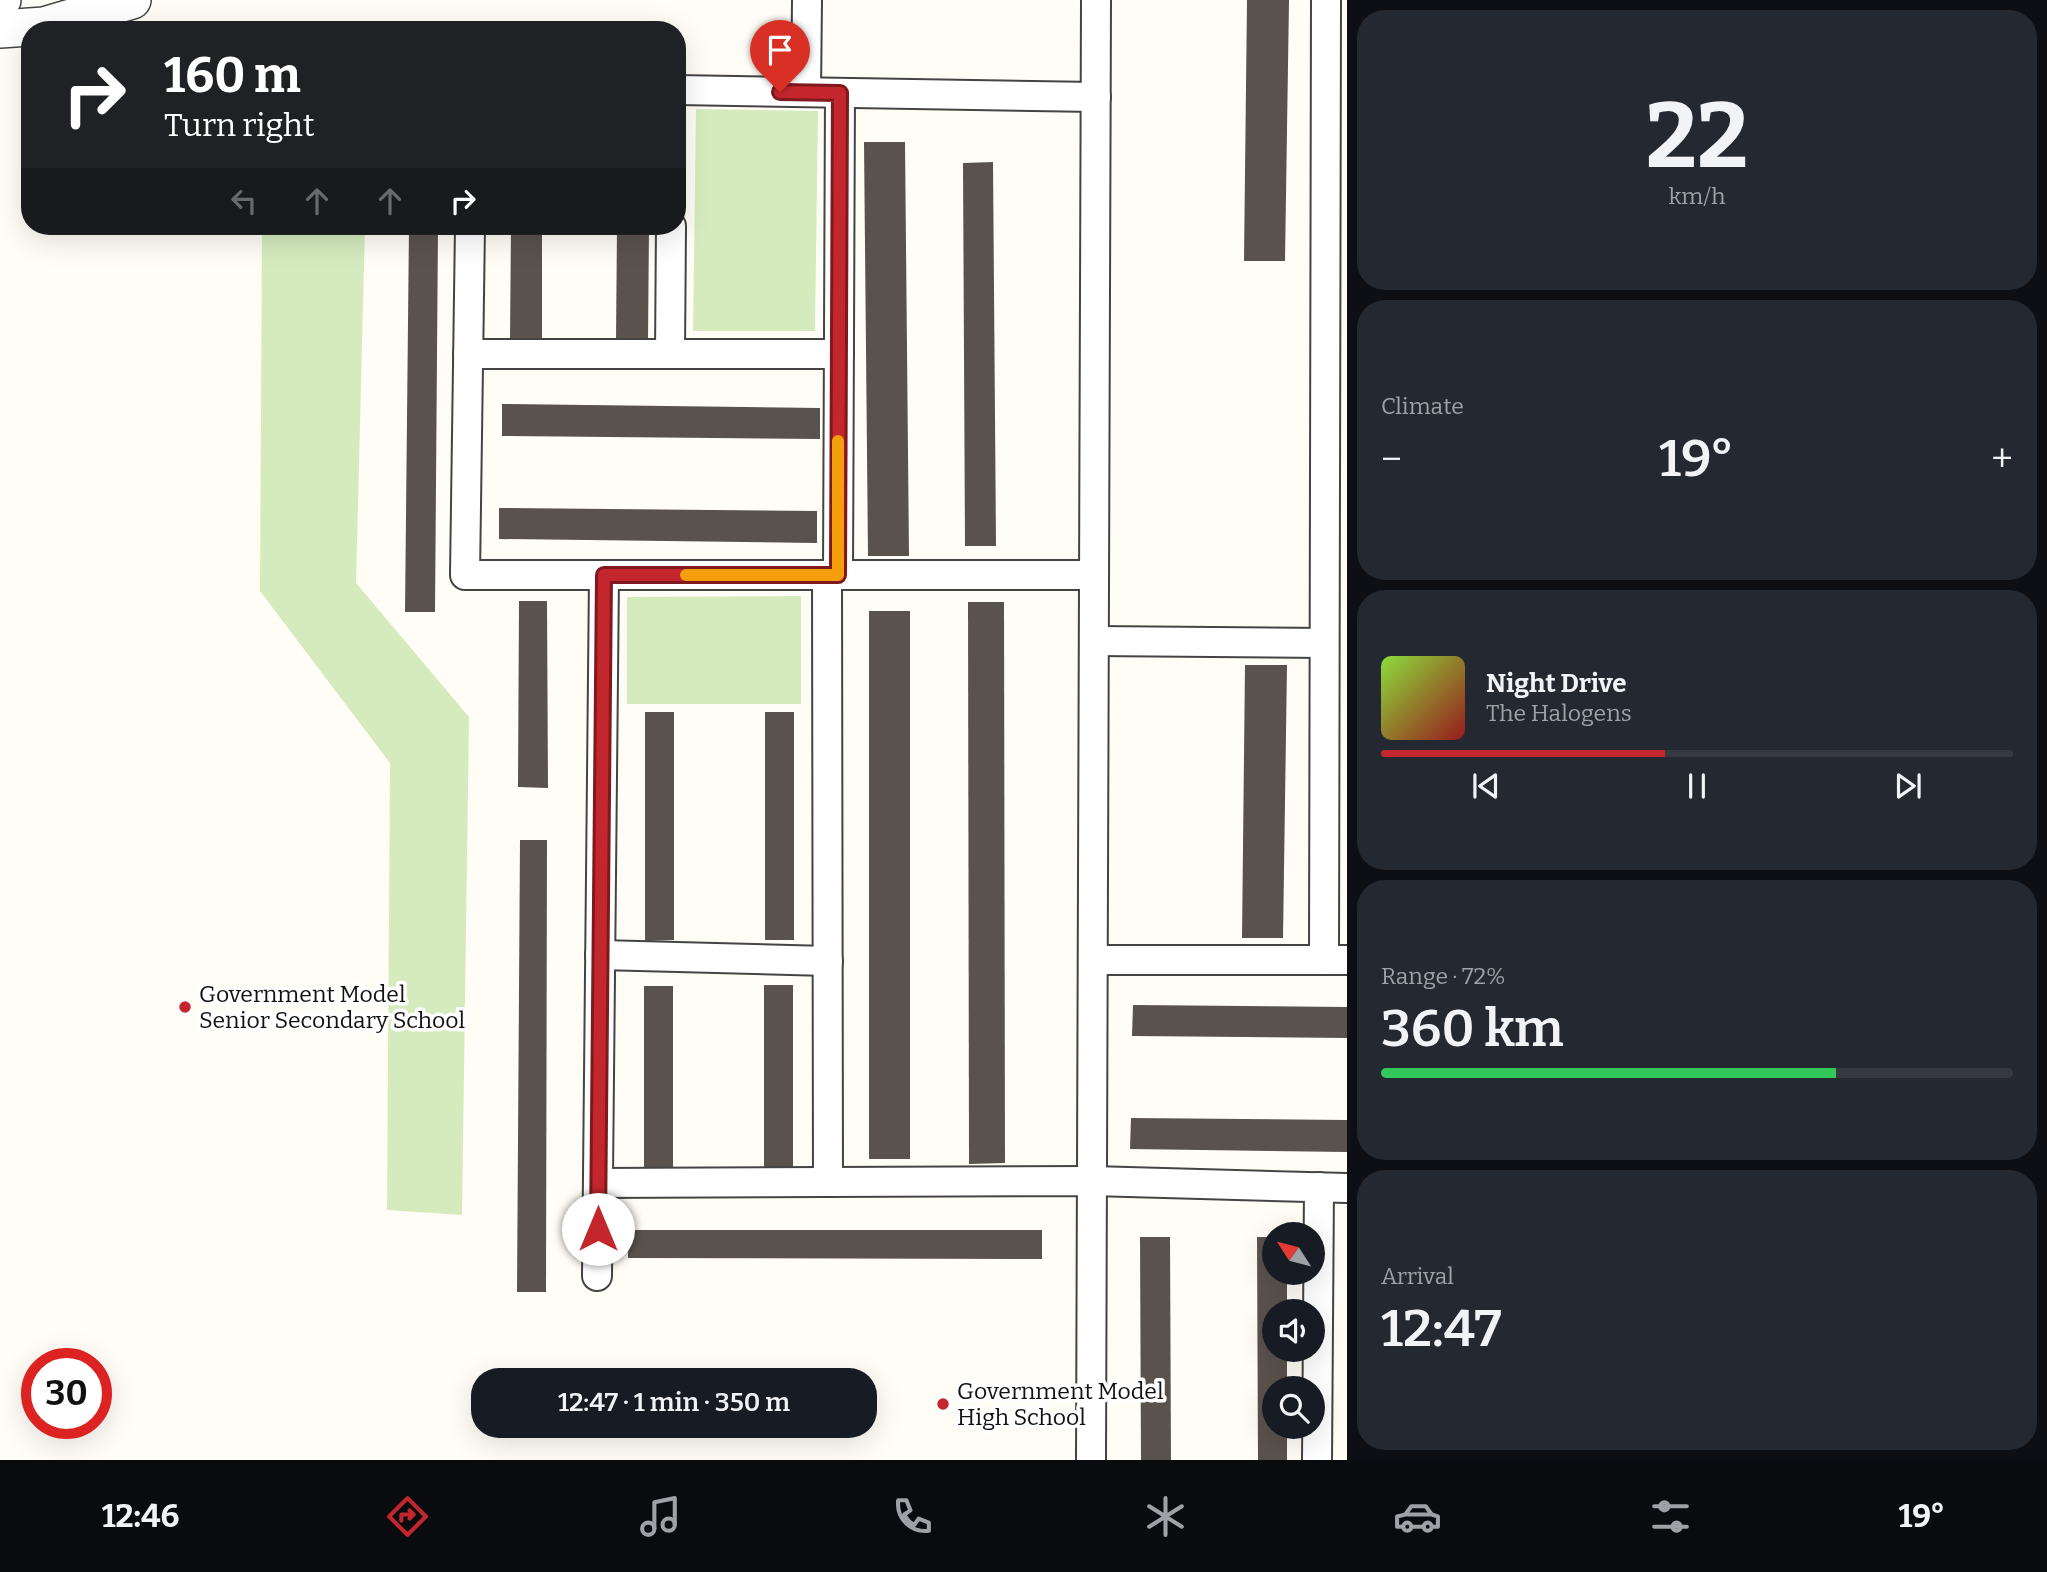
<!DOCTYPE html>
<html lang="en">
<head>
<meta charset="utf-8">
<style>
  body { margin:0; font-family:Bitter,serif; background:#242831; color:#f1f3f6; height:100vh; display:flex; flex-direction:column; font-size:26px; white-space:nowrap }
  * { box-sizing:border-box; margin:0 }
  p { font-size:23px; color:#9ea1a6 }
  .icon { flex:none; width:38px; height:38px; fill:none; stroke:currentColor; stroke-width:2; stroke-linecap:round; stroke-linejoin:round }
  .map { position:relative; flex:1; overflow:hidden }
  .sheet { display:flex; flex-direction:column; gap:10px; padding:10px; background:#0d0f14; width:700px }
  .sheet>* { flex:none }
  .hud { position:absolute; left:21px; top:21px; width:665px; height:214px; border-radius:28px; box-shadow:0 7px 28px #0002; background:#202124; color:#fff; overflow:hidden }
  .needle { width:46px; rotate:306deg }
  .fabs { position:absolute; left:1262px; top:1222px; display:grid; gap:14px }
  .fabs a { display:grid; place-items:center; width:63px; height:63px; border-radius:50%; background:#171b24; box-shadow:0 7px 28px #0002; font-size:35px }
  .speed { position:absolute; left:21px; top:1348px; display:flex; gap:14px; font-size:35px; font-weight:700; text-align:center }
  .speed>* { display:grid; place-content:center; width:91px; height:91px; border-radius:50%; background:#171b24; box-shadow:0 7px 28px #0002; line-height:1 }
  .speed .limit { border:10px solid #d22; background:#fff; color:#111 }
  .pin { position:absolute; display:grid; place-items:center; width:60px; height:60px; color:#fff; margin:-72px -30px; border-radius:50% 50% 50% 0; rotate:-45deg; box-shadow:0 0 7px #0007 }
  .pin .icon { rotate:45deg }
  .me { position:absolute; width:77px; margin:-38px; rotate:0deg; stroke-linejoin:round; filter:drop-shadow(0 0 5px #0008) }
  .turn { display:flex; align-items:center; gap:24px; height:147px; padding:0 28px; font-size:32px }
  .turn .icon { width:91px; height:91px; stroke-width:2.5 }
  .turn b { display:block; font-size:49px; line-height:60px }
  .lanes { display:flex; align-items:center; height:66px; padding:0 28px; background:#0003; justify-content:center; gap:35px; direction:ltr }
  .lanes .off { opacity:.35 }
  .big { font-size:52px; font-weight:600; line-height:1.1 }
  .sheet .card { flex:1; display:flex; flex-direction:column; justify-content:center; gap:10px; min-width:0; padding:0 24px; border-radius:28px; background:#242831 }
  .sheet .dial { align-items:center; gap:0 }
  .dial b { font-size:91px; line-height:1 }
  .song { display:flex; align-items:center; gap:21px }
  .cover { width:84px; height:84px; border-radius:10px; background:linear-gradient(135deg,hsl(90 70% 55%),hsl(0 70% 35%)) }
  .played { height:7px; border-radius:4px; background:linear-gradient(90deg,#c4262e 45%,#363941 45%) }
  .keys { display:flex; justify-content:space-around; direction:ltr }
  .heat { display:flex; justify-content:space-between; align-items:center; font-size:38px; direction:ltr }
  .charge { height:10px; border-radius:5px; background:linear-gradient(90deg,#34c759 72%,#363941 0) }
  .trip { position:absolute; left:471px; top:1368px; width:406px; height:70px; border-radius:28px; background:#171b24; box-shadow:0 7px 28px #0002; font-weight:600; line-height:70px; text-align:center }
  .menu { display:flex; height:112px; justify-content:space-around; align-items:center; background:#090b0e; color:#9ea1a6 }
  .menu .icon { width:49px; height:49px }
  .menu .selected { color:#c4262e }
  .menu b { font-size:32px; color:#f1f3f6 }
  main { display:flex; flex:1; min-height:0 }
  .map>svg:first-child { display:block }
  .green { fill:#d5ebbd }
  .building { fill:#5a524d }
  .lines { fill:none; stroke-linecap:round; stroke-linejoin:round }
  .minor-casing { stroke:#444; stroke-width:32 }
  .tertiary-casing { stroke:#444; stroke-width:40 }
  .minor { stroke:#fff; stroke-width:28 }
  .tertiary { stroke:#fff; stroke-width:37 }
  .route-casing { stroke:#7f191e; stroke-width:18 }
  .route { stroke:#c4262e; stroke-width:12 }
  .slow { stroke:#f59e0b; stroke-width:12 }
  .poi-dot { fill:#c4262e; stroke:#fff; stroke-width:2.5 }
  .labels { text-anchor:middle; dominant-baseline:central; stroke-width:7; stroke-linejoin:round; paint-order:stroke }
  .poi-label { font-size:23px; fill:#111; stroke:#fff; text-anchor:start }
</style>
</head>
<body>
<main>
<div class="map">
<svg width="1347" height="1460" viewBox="0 0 1347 1460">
  <rect width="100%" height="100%" fill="#fffdf5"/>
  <g class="green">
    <polygon points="696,109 818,111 815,331 693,331"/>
    <polygon points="262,226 365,226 356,583 469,717 462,1215 387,1210 390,763 260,591"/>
    <polygon points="801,596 801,704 627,704 627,597"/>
  </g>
  <g class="building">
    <polygon points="1247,0 1289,0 1285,261 1244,261"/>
    <polygon points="864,142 905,142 909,556 868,556"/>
    <polygon points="993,162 996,546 965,546 963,163"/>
    <polygon points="409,226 438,226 435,612 405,612"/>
    <polygon points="511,226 542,226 542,340 510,339"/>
    <polygon points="617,226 649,226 648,342 616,341"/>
    <polygon points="502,404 820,408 820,439 502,436"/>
    <polygon points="499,508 817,511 817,543 499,539"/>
    <polygon points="519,601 547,601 548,788 518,787"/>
    <polygon points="968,602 1004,602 1005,1163 969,1164"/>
    <rect x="869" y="611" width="41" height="548"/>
    <polygon points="1245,665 1287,665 1283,938 1242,938"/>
    <polygon points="645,712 674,712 674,940 645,941"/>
    <rect x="765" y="712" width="29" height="228"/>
    <polygon points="520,840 547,840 546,1292 517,1292"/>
    <rect x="764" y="985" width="29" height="183"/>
    <polygon points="644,986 673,986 673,1168 644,1169"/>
    <polygon points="1133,1005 1347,1007 1347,1038 1132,1036"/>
    <polygon points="1131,1118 1347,1120 1347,1152 1130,1149"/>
    <polygon points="628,1230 1042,1230 1042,1259 628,1258"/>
    <polygon points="1140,1237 1170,1237 1171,1460 1141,1460"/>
    <polygon points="1257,1237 1274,1237 1274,1272 1287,1272 1287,1311 1274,1311 1274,1349 1287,1349 1287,1388 1274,1388 1274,1426 1287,1426 1287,1460 1258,1460"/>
  </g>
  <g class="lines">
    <defs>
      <g id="minor">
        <polyline points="677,90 1096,97"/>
        <polyline points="806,92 807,0"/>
        <polyline points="470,226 465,575 1094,575"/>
        <polyline points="468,354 839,354"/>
        <polyline points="670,354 671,226"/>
        <polyline points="827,575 828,1182"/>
        <polyline points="838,575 840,93"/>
        <polyline points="1094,641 1324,643"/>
        <polyline points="600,955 828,961"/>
        <polyline points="1093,960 1347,960"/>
        <polyline points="1324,960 1326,0"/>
        <polyline points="598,1183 1092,1181 1347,1188"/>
        <polyline points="597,1276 604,575"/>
        <polyline points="1091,1460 1096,0"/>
        <polyline points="1317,1460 1319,1187"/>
      </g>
      <g id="tertiary">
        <polyline points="0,0 2,0"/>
        <polyline points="0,29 44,26 132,0"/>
      </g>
    </defs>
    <use href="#minor" class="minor-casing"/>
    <use href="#tertiary" class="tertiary-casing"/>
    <use href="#minor" class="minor"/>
    <use href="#tertiary" class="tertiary"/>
  </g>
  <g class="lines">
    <defs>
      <polyline id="route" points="598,1229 604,575 838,575 840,93 780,92"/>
    </defs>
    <use href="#route" class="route-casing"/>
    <use href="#route" class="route"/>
    <polyline class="slow" points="686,575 838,575 838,441"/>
  </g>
  <g class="poi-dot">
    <circle cx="185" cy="1007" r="7"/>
    <circle cx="943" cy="1404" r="7"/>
  </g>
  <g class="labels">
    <g class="poi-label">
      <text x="199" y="994">Government Model<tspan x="199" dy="26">Senior Secondary School</tspan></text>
      <text x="957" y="1391">Government Model<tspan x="957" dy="26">High School</tspan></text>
    </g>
  </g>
</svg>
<div class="fabs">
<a><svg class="needle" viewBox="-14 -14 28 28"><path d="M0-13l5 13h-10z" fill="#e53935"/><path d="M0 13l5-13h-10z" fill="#9ea1a6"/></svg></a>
<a><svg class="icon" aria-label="sound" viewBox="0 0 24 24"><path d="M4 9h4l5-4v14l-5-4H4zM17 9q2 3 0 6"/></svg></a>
<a><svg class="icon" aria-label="search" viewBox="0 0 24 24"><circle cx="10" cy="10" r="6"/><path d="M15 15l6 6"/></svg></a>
</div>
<div class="speed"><div class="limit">30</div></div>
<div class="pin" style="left:780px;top:92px;background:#d93025"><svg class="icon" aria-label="arrive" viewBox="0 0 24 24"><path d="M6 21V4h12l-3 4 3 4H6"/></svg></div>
<svg class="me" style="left:598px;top:1229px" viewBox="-20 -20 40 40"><circle r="19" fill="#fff"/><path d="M0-13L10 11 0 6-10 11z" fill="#c4262e"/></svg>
<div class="trip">12:47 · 1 min · 350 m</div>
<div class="hud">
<div class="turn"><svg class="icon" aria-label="right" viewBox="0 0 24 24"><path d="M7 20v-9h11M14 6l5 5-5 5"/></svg><div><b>160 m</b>Turn right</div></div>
<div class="lanes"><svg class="icon off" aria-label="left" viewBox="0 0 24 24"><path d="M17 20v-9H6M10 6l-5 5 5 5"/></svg><svg class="icon off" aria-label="ahead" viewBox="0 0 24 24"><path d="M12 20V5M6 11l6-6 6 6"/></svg><svg class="icon off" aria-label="ahead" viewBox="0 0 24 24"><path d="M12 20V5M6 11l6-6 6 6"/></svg><svg class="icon" aria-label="right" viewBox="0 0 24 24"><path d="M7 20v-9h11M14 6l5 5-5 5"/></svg></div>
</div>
</div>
<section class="sheet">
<div class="card dial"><b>22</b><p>km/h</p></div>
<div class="card"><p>Climate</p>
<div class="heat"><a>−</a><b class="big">19°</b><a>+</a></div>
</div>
<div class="card">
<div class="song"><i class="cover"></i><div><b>Night Drive</b><p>The Halogens</p></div></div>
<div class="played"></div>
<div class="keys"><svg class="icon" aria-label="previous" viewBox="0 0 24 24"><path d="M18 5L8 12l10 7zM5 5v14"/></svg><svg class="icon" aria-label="pause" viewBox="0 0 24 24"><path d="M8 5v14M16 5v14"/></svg><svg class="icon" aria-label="next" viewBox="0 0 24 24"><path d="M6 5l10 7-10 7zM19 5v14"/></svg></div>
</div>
<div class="card"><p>Range · 72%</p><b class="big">360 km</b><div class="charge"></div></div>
<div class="card"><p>Arrival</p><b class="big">12:47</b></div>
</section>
</main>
<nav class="menu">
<b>12:46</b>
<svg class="icon selected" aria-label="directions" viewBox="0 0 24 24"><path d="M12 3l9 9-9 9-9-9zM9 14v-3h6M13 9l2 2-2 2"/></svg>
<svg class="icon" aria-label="music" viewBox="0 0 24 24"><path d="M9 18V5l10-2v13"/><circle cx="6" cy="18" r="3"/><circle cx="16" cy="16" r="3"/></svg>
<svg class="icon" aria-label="phone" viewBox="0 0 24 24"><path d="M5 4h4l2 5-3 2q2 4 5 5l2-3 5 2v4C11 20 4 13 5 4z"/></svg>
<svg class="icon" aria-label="climate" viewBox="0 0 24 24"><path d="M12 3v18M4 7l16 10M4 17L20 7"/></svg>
<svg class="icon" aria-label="car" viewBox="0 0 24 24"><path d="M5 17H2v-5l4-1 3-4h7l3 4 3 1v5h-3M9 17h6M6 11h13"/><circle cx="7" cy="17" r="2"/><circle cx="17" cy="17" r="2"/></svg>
<svg class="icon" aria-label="filters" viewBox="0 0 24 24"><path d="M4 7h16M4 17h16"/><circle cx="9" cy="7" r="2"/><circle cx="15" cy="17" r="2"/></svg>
<b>19°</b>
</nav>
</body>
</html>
